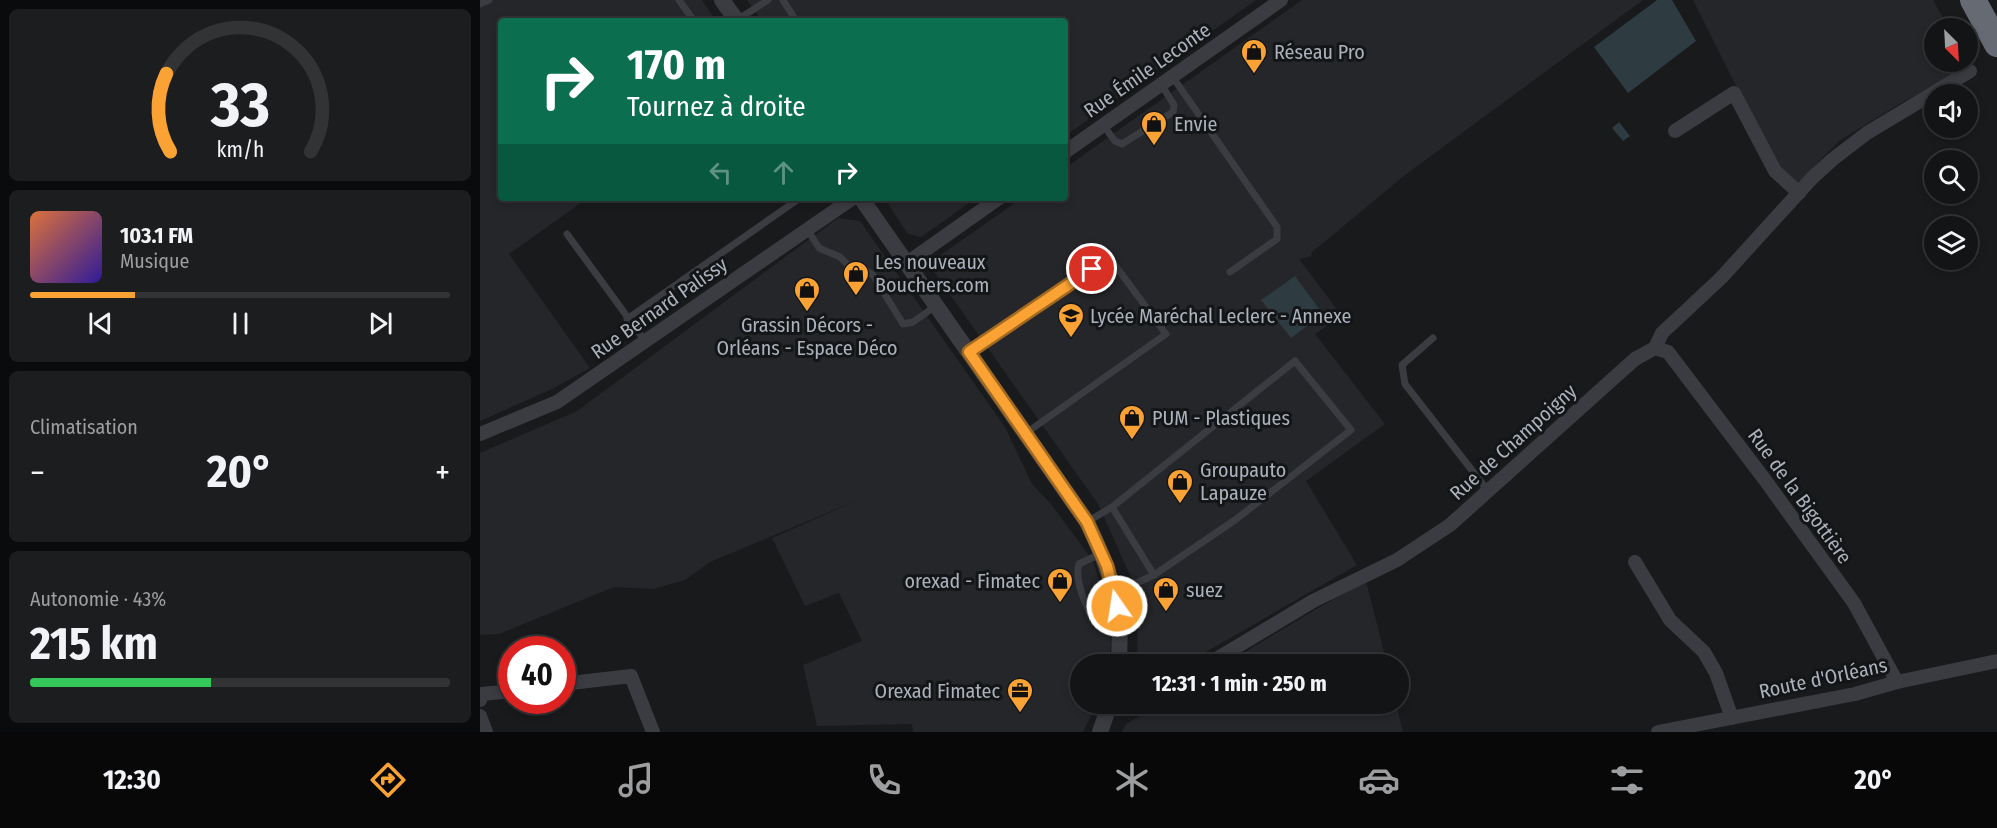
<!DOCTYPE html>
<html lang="fr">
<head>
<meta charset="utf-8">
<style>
  body { margin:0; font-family:"Fira Sans Condensed",sans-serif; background:#1c1d1e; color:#f1f3f6; height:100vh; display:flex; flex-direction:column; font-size:22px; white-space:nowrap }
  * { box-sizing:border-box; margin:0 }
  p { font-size:20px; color:#9d9ea0 }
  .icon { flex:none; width:33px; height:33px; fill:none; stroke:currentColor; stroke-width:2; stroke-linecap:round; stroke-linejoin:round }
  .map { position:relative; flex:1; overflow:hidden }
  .sheet { display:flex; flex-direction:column; gap:9px; padding:9px; background:#0a0b0c; width:480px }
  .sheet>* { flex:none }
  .banner { position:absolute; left:18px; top:18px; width:570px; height:183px; border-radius:6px; box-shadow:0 3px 9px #0003,0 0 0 2px #323334; background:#0b6e4f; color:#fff; overflow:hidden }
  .needle { width:39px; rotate:156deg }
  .controls { position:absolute; left:1444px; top:18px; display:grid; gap:12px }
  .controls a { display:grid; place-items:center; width:54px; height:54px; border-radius:50%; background:#131415; box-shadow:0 3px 9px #0003,0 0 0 2px #323334; font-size:30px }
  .speed { position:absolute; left:18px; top:636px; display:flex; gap:12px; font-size:30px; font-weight:700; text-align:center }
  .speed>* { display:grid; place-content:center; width:78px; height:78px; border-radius:50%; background:#131415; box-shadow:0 3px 9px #0003,0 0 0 2px #323334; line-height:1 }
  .speed .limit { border:9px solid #d22; background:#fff; color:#111 }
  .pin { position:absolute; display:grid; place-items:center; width:51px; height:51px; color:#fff; margin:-26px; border:3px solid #fff; border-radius:50%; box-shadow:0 2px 6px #0007 }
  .me { position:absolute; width:66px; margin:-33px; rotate:347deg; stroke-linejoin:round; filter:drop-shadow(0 0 4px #0008) }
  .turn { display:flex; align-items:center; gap:21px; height:126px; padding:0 30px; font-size:27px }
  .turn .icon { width:78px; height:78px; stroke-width:2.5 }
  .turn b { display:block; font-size:42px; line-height:51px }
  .lanes { display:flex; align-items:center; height:57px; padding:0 30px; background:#0003; justify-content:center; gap:30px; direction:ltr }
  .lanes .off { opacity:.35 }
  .big { font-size:45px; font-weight:700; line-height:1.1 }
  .sheet .widget { flex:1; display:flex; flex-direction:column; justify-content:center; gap:9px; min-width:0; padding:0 21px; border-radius:9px; background:#1c1d1e }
  .sheet .dial { align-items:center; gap:0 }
  .dial svg { height:156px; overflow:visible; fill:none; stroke:#323334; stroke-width:7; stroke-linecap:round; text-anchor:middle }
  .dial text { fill:#f1f3f6; stroke:none }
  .song { display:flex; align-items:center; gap:18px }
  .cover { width:72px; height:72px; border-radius:9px; background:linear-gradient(135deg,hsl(20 70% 55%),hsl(250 70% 35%)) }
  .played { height:6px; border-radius:3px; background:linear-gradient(90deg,#faa233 25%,#323334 25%) }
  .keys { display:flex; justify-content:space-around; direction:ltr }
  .heat { display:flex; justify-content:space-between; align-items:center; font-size:33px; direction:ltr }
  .charge { height:9px; border-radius:4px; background:linear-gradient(90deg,#34c759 43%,#323334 0) }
  .trip { position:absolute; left:590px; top:654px; width:339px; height:60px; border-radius:30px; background:#131415; box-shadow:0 3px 9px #0003,0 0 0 2px #323334; font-weight:700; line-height:60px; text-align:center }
  .menu { display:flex; height:96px; justify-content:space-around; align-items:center; background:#080808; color:#9d9ea0 }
  .menu .icon { width:42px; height:42px }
  .menu .current { color:#faa233 }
  .menu b { font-size:27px; color:#f1f3f6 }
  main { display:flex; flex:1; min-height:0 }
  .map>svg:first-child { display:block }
  .built { fill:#252629 }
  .water { fill:#2e3b41 }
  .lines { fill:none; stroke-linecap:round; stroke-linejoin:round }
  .service { stroke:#3a3c41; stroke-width:7 }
  .minor { stroke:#3a3c41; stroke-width:14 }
  .tertiary { stroke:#3a3c41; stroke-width:16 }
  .motorway { stroke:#666a72; stroke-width:26 }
  .route-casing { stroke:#a26921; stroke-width:15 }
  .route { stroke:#faa233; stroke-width:10 }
  .labels { text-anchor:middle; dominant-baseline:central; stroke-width:6; stroke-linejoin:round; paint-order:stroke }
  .poi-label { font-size:20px; fill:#abb2bc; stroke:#141517; text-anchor:start }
  .street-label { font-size:20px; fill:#abb2bc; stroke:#141517 }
</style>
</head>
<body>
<main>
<section class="sheet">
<div class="widget dial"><svg viewBox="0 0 100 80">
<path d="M14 69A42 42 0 1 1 86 69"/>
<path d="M14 69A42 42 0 0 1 12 29" stroke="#faa233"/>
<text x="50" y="56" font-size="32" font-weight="700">33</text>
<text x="50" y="72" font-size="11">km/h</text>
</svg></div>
<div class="widget">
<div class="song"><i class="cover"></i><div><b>103.1 FM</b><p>Musique</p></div></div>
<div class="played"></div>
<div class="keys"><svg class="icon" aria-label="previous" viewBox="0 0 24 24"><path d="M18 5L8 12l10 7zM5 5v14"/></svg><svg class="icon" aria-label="pause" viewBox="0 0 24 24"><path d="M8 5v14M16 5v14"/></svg><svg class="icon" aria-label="next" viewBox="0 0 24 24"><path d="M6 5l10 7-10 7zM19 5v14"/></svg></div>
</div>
<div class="widget"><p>Climatisation</p>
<div class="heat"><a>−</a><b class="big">20°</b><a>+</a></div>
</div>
<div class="widget"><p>Autonomie · 43%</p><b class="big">215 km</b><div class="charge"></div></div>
</section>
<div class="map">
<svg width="1517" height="732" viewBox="0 0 1517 732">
  <rect width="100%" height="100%" fill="#191a1c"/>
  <g class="built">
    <polygon points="0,0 222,0 236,21 21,21 21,198 108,198 29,254 110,368 72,389 0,421"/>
    <polygon points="267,0 776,0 585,136 585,21 282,21"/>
    <polygon points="822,0 1163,0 925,175 831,253 832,256 819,259 862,316 835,334 905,424 826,481 877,565 705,664 657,664 658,593 618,504 454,272 455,259 542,198 585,198 585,168"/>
    <polygon points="1213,0 1453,0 1469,28 1455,28 1455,62 1488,61 1491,66 1421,103 1359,141 1309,192"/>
    <polygon points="404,198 496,198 441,237 428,234"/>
    <polygon points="358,218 380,221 525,427 552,484 571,504 613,561 626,604 631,644 628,664 600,664 600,704 617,704 603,732 433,732 432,724 337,726 323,665 382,641 359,593 325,606 292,538 383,498 230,562 205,580 173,589 134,587 19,634 0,635 0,453 97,411"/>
    <polygon points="886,581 907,664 745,664 833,611"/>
    <polygon points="680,704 916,704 923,732 642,732 646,724"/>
  </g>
  <g class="water">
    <polygon points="1177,0 1192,0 1216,41 1148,93 1114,47"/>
    <polygon points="1139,122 1150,136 1143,141 1132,128"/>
    <polygon points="815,276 843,314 811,338 781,300"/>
  </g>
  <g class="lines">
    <g class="service">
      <polyline points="199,0 214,21"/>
      <polyline points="303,0 316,21"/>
      <polyline points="0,4 9,0"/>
      <polyline points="257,20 288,0"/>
      <polyline points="692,76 797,227 797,239 750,272"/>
      <polyline points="623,125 635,141 642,144 693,112 694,105 681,84"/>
      <polyline points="327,229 339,248 360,257 368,265 383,269 393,275 423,324 433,322 457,305"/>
      <polyline points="87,234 165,341"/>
      <polyline points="147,319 320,198"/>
      <polyline points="953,338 922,365 925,384 1008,491"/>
      <polyline points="489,352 629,257 686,334 546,433"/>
      <polyline points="632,507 815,361 871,430 755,520 674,575"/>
      <polyline points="607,522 632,507 674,575 635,593"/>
      <path d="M620,554L599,564C594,580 606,609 616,621L638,620"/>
    </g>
    <g class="minor">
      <polyline points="1195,131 1254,93 1295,171 1319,193"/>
      <polyline points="585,152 801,0"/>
      <polyline points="427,263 519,198"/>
      <polyline points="1175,348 1188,352 1285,480 1374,603 1417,682"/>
      <polyline points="0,434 77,402 373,198"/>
      <polyline points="1155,562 1190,620 1224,652 1236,673 1252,718"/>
      <polyline points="728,664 833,601 917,560 970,525 1155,359 1175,348 1182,333 1241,278 1332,178 1353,159 1387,133 1490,71"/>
      <polyline points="82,684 151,676 173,732"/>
      <polyline points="0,700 2,694 32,691"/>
      <polyline points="0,716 6,732"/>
      <polyline points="1178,732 1375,694 1417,682 1517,661"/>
    </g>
    <g class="tertiary">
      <polyline points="242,0 257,21"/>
      <path d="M381,198L607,522C629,567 645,613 638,664"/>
      <polyline points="620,732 630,704"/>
    </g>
    <polyline class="motorway" points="1493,0 1517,44"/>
  </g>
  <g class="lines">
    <defs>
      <polyline id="route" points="612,269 489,352 607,522 627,566 637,606"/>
    </defs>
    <use href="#route" class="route-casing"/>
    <use href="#route" class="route"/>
  </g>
  <defs>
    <symbol id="shop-pin" viewBox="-11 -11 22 30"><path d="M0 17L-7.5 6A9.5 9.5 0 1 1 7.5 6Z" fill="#faa233" stroke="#141517"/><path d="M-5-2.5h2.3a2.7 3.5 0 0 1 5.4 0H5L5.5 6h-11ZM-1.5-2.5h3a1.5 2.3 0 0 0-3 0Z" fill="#111"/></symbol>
    <symbol id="school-pin" viewBox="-11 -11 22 30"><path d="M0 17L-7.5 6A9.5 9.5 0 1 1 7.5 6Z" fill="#faa233" stroke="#141517"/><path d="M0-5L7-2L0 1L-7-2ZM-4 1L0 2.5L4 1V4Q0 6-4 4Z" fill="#111"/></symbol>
    <symbol id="office-pin" viewBox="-11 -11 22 30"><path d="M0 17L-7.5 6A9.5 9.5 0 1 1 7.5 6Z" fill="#faa233" stroke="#141517"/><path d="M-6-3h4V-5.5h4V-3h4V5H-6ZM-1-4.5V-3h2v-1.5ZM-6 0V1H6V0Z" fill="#111"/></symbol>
  </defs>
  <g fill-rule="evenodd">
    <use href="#shop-pin" x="759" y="37" width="30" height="40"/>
    <use href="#shop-pin" x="659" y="109" width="30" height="40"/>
    <use href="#shop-pin" x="361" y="259" width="30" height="40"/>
    <use href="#shop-pin" x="312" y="275" width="30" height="40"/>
    <use href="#school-pin" x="576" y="301" width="30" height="40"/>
    <use href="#shop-pin" x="637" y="403" width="30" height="40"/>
    <use href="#shop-pin" x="685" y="467" width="30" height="40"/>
    <use href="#shop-pin" x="565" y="566" width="30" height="40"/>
    <use href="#shop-pin" x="671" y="575" width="30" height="40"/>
    <use href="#office-pin" x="525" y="676" width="30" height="40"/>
  </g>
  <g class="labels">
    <g class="poi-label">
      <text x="794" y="52">Réseau Pro</text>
      <text x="694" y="124">Envie</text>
      <text x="395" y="262">Les nouveaux<tspan x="395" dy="23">Bouchers.com</tspan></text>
      <text x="610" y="316">Lycée Maréchal Leclerc - Annexe</text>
      <text x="327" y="325" text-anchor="middle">Grassin Décors -<tspan x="327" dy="23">Orléans - Espace Déco</tspan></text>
      <text x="672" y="418">PUM - Plastiques</text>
      <text x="720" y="470">Groupauto<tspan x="720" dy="23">Lapauze</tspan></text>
      <text x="560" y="581" text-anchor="end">orexad - Fimatec</text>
      <text x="706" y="590">suez</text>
      <text x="520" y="691" text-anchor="end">Orexad Fimatec</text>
    </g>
    <g class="street-label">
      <text transform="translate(667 70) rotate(-35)">Rue Émile Leconte</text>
      <text transform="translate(179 308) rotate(-35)">Rue Bernard Palissy</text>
      <text transform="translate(1033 442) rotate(-42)">Rue de Champoigny</text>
      <text transform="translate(1320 496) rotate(54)">Rue de la Bigottière</text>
      <text transform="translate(1343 678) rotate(-12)">Route d'Orléans</text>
    </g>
  </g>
</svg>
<div class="controls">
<a><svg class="needle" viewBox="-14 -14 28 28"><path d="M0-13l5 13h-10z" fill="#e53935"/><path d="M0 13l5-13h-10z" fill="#9d9ea0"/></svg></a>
<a><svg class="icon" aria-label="sound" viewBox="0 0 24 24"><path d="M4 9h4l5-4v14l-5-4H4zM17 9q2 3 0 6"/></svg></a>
<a><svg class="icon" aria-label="search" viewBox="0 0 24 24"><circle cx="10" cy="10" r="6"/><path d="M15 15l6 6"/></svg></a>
<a><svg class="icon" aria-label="layers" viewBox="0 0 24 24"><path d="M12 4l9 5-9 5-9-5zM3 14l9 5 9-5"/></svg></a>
</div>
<div class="speed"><div class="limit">40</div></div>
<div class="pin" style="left:612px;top:269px;background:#d93025"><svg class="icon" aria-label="arrive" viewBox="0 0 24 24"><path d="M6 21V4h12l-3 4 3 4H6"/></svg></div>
<svg class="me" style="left:637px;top:606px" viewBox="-20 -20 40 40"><circle r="17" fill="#faa233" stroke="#fff" stroke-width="3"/><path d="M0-11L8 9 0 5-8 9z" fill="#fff"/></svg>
<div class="trip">12:31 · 1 min · 250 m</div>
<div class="banner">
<div class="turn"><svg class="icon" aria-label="right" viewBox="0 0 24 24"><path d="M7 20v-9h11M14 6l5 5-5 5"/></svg><div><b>170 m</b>Tournez à droite</div></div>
<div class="lanes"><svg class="icon off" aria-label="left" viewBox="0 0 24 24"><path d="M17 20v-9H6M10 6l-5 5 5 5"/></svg><svg class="icon off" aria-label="ahead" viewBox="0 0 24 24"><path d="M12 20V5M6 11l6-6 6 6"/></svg><svg class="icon" aria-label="right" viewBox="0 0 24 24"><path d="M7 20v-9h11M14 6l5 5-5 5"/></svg></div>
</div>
</div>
</main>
<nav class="menu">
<b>12:30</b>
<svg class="icon current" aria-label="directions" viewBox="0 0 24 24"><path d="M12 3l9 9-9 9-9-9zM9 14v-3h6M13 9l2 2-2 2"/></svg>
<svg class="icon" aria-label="music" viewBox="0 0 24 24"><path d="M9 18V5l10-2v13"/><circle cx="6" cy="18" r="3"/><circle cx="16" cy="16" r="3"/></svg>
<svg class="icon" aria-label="phone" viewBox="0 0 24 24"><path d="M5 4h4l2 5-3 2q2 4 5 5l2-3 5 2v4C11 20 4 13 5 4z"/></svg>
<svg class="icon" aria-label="climate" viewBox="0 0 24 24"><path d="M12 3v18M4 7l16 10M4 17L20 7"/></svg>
<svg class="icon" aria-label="car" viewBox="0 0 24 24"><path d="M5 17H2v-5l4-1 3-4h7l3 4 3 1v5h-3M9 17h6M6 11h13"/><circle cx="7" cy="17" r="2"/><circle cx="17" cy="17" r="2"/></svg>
<svg class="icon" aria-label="filters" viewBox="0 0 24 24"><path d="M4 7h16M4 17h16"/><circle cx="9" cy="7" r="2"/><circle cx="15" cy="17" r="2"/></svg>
<b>20°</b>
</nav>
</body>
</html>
